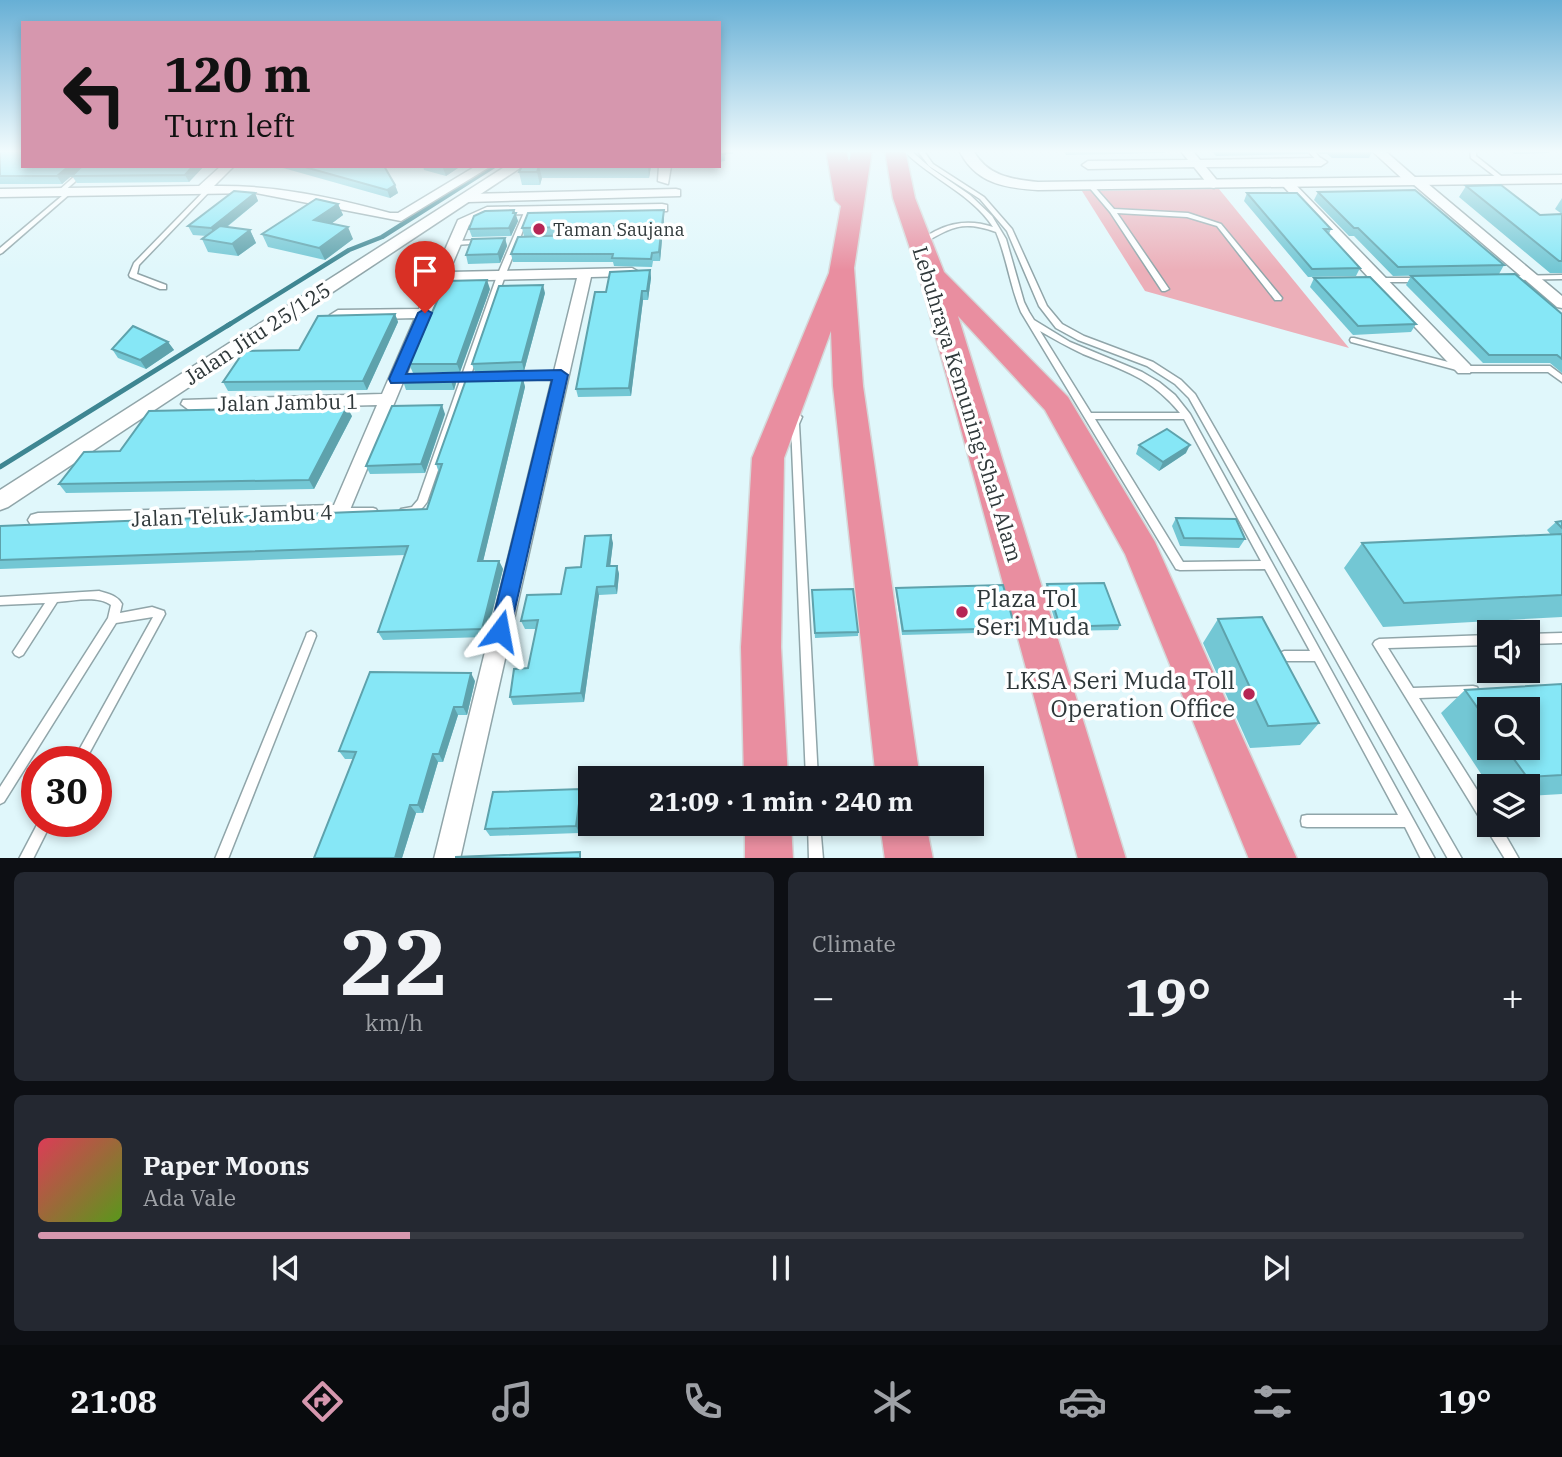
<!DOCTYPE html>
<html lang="en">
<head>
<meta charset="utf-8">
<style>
  body { margin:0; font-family:"IBM Plex Serif",serif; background:#242831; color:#f1f3f6; height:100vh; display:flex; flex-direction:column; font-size:26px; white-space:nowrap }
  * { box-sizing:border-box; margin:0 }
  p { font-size:23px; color:#9ea1a6 }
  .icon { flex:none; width:38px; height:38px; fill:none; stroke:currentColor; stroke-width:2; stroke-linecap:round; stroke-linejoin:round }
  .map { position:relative; height:858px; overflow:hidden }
  .details { display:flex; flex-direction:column; gap:14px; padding:14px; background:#0d0f14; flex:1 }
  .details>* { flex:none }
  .top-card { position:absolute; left:21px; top:21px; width:700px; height:147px; border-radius:0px; box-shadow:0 4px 10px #0003; background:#d697ae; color:#111; overflow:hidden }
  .buttons { position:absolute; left:1477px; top:620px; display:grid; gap:14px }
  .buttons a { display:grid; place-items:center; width:63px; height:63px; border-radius:0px; background:#171b24; box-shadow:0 4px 10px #0003; font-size:35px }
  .speed { position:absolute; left:21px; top:746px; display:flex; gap:14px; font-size:35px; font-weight:700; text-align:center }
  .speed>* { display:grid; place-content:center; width:91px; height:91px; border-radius:50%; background:#171b24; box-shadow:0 4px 10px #0003; line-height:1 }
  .speed .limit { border:10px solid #d22; background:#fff; color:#111 }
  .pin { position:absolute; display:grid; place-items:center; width:60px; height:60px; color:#fff; margin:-72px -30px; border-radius:50% 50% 50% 0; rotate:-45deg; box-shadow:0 0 7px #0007 }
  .pin .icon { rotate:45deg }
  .me { position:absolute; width:77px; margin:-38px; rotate:13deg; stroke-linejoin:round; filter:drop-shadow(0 0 5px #0008) }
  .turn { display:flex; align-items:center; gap:24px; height:147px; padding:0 28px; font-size:32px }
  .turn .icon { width:91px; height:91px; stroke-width:2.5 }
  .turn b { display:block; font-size:49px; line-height:60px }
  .big { font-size:52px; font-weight:700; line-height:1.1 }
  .details .tile { flex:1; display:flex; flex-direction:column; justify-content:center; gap:10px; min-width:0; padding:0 24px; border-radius:10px; background:#242831 }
  .details .dial { align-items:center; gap:0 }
  .dial b { font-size:91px; line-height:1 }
  .song { display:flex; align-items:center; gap:21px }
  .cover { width:84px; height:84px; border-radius:10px; background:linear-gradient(135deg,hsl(350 70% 55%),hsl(90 70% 35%)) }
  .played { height:7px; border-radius:4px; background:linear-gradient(90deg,#d697ae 25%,#363941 25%) }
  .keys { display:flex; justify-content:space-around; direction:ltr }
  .heat { display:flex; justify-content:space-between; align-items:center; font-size:38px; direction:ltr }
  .details .tiles { flex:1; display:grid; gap:14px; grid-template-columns:1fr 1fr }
  .tile:last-child { grid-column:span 2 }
  .trip { position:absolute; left:578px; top:766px; width:406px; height:70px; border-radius:0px; background:#171b24; box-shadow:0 4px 10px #0003; font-weight:700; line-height:70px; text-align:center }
  .dock { display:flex; height:112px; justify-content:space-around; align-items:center; background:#090b0e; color:#9ea1a6 }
  .dock .icon { width:49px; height:49px }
  .dock .on { color:#d697ae }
  .dock b { font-size:32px; color:#f1f3f6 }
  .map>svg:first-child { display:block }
  .green { fill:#ecafb9 }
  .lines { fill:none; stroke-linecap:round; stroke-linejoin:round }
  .stream-far1 { stroke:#3e8692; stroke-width:4.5 }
  .stream { stroke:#3e8692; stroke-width:5 }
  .service-casing { stroke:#90a5a9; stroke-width:3 }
  .minor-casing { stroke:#90a5a9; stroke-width:3 }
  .tertiary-casing { stroke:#90a5a9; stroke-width:3 }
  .motorway-casing { stroke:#d5d7d8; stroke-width:3 }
  .service { fill:#fff; fill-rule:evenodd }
  .minor { fill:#fff; fill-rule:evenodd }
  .tertiary { fill:#fff; fill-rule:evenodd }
  .motorway { fill:#e98ea0; fill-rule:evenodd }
  .wall { fill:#73c7d4; fill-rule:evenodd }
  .shaded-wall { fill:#5ea2ac }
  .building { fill:#86e7f6; stroke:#5ea2ac; stroke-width:2 }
  .route { fill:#1a73e8; stroke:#114b97; stroke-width:2 }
  .poi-dot { fill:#b62655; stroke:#fff; stroke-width:2.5 }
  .labels { text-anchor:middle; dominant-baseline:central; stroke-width:7; stroke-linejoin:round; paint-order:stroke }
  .far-poi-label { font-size:18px; fill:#2f383a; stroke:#fff; text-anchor:start }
  .street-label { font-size:21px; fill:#2f383a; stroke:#fff }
  .near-poi-label { font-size:24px; fill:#2f383a; stroke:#fff; text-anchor:start }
</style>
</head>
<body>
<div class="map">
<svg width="1562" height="859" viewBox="0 0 1562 859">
  <rect width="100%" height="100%" fill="#e0f7fb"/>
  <polygon class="green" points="1219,189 1349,348 1145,291 1082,191"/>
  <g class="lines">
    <polyline class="stream-far1" points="227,326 349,250 382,237 494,166"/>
    <polyline class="stream" points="0,467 230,324"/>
    <defs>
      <g id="service">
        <path d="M903,150H910L932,169L970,195L992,216L1006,239L1024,302L1029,312L1034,320L1070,342L1142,372L1159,382L1175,395L1190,414L1435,859H1421L1405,827H1307L1302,826L1301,821L1302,816L1307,815H1398L1315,661H1284L1280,659L1278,656L1280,653L1284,651H1310L1265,569L1180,570L1176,569L1021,312C1010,286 1007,258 996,232C962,220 952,227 922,244L920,245L917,243C940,225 964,217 993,227C971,193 931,179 903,150ZM1040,331C1054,339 1068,347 1083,354C1125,371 1150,377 1180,413H1091ZM1095,419H1184L1261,561L1183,562Z"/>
        <polygon points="917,150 923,150 933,164 984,197 1012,229 1047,306 1062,324 1084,336 1153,362 1181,380 1195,394 1462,859 1448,859 1189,398 1175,384 1147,366 1078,340 1056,328 1039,306 1007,231 980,199 929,166"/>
        <polygon points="1307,150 1313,150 1323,161 1323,163 1319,163"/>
        <polygon points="1470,150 1476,150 1476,156 1505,179 1505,181 1501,181 1471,158"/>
        <polygon points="86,166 93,166 62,193 58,193 58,191"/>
        <polygon points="1088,184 1092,184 1114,209 1188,213 1221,224 1282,298 1281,300 1275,300 1217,226 1187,217 1117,213 1169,289 1165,291 1162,291 1110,212 1088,186"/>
        <polygon points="208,188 210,189 210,191 139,265 137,274 166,285 166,289 160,289 130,277 129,275 134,263 206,189"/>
        <polygon points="69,190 71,191 71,193 2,253 0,254 0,248"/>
        <path d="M528,208L531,210L505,276L427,502C420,512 413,517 401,515L399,512L401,509L412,507L418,500L497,276L525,210Z"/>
        <polygon points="483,240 485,241 485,243 455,245 452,243 455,241"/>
        <polygon points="1562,275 1562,279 1508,280 1504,278 1508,276"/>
        <polygon points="1375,278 1420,278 1424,280 1420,282 1375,282"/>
        <polygon points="1351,338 1354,338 1464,366 1550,366 1562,375 1562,382 1548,372 1464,372 1351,342 1350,340"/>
        <polygon points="561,372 565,375 564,377 510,379 506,376 510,373"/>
        <polygon points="798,414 802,417 799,424 818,779 806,779 791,424 795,415"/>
        <polygon points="340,508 373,508 376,509 378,512 376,515 373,516 340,516 337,515 335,512 337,509"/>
        <path d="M99,591C108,594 117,595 122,604L120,613L152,607L164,611L165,614L85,761H73L153,617L116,623L4,802L0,804V787L108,618L111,605C97,595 74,601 57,602L23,655L19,657L15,655L13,652L15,649L45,603L0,605V597Z"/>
        <polygon points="311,631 315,633 316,636 228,859 215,859 306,636 307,633"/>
        <polygon points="1562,633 1562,643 1528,644 1528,634"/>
        <polygon points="1489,635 1489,645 1388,648 1413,688 1473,686 1477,687 1479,691 1477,695 1473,696 1419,698 1489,809 1489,824 1499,824 1519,859 1505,859 1373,644 1375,641 1379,639"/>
        <polygon points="39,821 52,821 33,859 19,859"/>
        <polygon points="808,824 820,824 823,859 809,859"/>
      </g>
      <g id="minor">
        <polygon points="1180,150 1192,150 1200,160 1321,158 1327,162 1321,166 1206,167 1220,184 1214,188 1210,187 1194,167 1088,169 1082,165 1088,161 1188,160"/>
        <polygon points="1371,150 1384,150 1416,178 1421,178 1562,296 1562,308 1557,307 1413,184 1408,184"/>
        <path d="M221,166H234L214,186C274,185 332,197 390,213H398L476,166H491L401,221L256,193L0,197V189L199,186Z"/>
        <polygon points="659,166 671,166 668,184 658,181"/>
        <polygon points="1287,179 1291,180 1470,365 1472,369 1470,373 1458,373 1283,186 1283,180"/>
        <polygon points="676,189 680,190 680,196 468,202 462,198 468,194"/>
        <polygon points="662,204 667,205 667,211 489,215 469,225 449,272 632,268 639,272 632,276 591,277 460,859 434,859 577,278 445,281 347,517 38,527 31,525 28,520 31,515 38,513 334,505 377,405 189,410 181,404 183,400 382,394 415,318 338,320 330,315 338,310 419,309 458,220 487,207"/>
      </g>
      <g id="tertiary">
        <path d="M959,150H973C987,176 1011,179 1038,182L1562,175V183L1038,190C1004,188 975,183 959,150Z"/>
        <polygon points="506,166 523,166 8,507 0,510 0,490"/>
      </g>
      <g id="motorway">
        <polygon points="826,150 846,150 849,162 852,150 872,150 854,268 863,386 920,779 876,779 833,386 831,331 784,458 781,647 788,779 744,779 741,647 752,458 829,273 841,206 835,200"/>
        <polygon points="885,150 905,150 915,198 944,272 1068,397 1155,542 1297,859 1249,859 1125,554 1045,410 958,316 1126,859 1078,859 919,275 893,198"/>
        <polygon points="745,824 791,824 793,859 745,859"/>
        <polygon points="880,824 926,824 933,859 885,859"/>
      </g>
    </defs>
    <use href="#service" class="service-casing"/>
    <use href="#minor" class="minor-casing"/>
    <use href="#tertiary" class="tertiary-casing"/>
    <use href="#motorway" class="motorway-casing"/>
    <use href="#service" class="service"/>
    <use href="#minor" class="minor"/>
    <use href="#tertiary" class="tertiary"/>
    <use href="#motorway" class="motorway"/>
  </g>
  <g class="wall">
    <polygon points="0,150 23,166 204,166 189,182 77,183 72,176 78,170 62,184 0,184"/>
    <polygon points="719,150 733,150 733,154 725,154 725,161 719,162"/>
    <polygon points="1064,150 1165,150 1164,153 1066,155"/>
    <polygon points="1211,150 1309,150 1308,154 1216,156"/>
    <polygon points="1316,150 1373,150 1369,158 1332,158 1327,154 1320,154"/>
    <polygon points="1509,150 1551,150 1549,153 1514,154"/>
    <polygon points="276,166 385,166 385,167 395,185 398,193 390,198"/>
    <polygon points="423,166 461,166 446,176 424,170"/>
    <polygon points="522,166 651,166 649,178 542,178 540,185 522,185 519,172"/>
    <polygon points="1466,186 1540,215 1562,214 1562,273 1550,273 1459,197"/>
    <polygon points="1318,192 1504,265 1499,274 1393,276 1354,236 1349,236 1314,200"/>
    <polygon points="255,193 258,201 227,227 250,230 256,243 238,256 208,252 202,239 207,236 193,235 188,226"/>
    <polygon points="1247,193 1331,229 1329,234 1360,268 1356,276 1308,277 1244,201"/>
    <polygon points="1562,198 1562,214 1555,209"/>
    <polygon points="338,204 343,215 331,224 353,239 325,260 268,247 262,234"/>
    <polygon points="514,210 518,221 511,236 472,237 469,229"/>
    <polygon points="664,210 664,218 663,233 661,233 662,240 660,261 653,261 652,267 614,266 613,262 513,262 511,254 586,235 524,236 522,228"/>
    <polygon points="505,238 507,246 500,263 468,264 466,255"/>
    <polygon points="650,270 651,278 648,300 643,300 631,396 578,397 576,389"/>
    <polygon points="1411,276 1562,314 1562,373 1550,363 1483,363 1406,285"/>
    <polygon points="1314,278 1416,324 1411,332 1353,335 1310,287"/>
    <polygon points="490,289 460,372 413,373 409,364"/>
    <polygon points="545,293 524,371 475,372 472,364"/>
    <polygon points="395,314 398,322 367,390 228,391 223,382 299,350"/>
    <polygon points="168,342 174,350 146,369 118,358 112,349"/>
    <polygon points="453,374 456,383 454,390 406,390 403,381"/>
    <polygon points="521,379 523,379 525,387 483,561 499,561 503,569 486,637 383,640 378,632 405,555 0,569 0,526 427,509 439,473 436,464"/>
    <polygon points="445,414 425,473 370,474 366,466"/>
    <polygon points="352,416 314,489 66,493 59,484 120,451"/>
    <polygon points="1139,445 1186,453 1159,471 1136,454"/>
    <polygon points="1176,518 1245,539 1239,548 1180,546 1172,526"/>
    <polygon points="1562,521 1562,617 1383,627 1344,568 1362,543 1551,535 1547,530 1556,522"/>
    <polygon points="613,543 610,566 617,566 619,574 617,594 599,595 584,702 513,705 510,697 528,668 536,629 525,629 521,621 561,594 581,567"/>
    <polygon points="1047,584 1120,625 1118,630 1058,631 1045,588"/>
    <polygon points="896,588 1015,628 1014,632 902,635 896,592"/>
    <polygon points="812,594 858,632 858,636 815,638"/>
    <polygon points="1218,619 1319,723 1300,745 1250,748 1203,643"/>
    <polygon points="475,681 467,715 458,715 443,762 438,762 423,813 416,813 402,858 314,858 353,759 345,759 339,751"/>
    <path d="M1562,684V794L1528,796V786H1489L1441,713L1465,690ZM1489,709L1528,747H1489Z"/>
    <polygon points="581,789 584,796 579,833 490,836 485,829"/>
  </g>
  <g class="shaded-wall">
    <polygon points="69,166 83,166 62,184 57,176"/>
    <polygon points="193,166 204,166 189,182 185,175"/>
    <polygon points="446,166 461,166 446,176 443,168"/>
    <polygon points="539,166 542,178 540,185 537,172"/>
    <polygon points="648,166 651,166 649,178"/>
    <polygon points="395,185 398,193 390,198 387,190"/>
    <polygon points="255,193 258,201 215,236 211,228"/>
    <polygon points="338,204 343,215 320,232 314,220"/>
    <polygon points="514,210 518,221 511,236 509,228"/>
    <polygon points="664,210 664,218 663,233 662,225"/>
    <polygon points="348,227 353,239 325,260 319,248"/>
    <polygon points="250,230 256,243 238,256 232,244"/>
    <polygon points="661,232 662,240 660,261 659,252"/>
    <polygon points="505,238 507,246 500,263 498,254"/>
    <polygon points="650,270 651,278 648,300 647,291"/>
    <polygon points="487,280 490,289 460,372 457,364"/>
    <polygon points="543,285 545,293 524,371 522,362"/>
    <polygon points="642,291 643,300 631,396 629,388"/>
    <polygon points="395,314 398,322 367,390 363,381"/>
    <polygon points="168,342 174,350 146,369 140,360"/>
    <polygon points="453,374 456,383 454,390 451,381"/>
    <polygon points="523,379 525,387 481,570 478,561"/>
    <polygon points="442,405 445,414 425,473 421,464"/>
    <polygon points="347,407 352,416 314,489 309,480"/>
    <polygon points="1190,445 1186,453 1159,471 1163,462"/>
    <polygon points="611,535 613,543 609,575 607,566"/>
    <polygon points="499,561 503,569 486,637 482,629"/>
    <polygon points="617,566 619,574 617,594 615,586"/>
    <polygon points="597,587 599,595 584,702 581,693"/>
    <polygon points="471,673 475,681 467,715 463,707"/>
    <polygon points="454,707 458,715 443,762 439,754"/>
    <polygon points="433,754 438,762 423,813 418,805"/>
    <polygon points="581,789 584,796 579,833 576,826"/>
    <polygon points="410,805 416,813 402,858 395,858"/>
  </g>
  <g class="building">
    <polygon points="0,150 23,150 23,166 69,166 57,176 0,176"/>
    <rect x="719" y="150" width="6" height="4"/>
    <polygon points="82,166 193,166 185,175 72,176"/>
    <polygon points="301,166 384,166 395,185 387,190"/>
    <polygon points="522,166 539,166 537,172 519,172"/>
    <polygon points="1501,185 1540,215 1562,214 1562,261 1559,261 1466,186"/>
    <polygon points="1415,190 1504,265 1398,267 1358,228 1354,228 1318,192"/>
    <polygon points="234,191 255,193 211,228 188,226"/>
    <polygon points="1247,193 1297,193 1331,229 1324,229 1360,268 1312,269"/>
    <polygon points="316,199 338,204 314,220 348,227 319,248 262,234"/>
    <polygon points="514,210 513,213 516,213 509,228 469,229 474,216 485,211"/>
    <polygon points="664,210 662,225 522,228 528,213"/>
    <polygon points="220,226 250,230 232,244 202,239"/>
    <polygon points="661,232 659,252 652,253 651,259 612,258 613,254 511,254 518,237"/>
    <polygon points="505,238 498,254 466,255 472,239"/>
    <polygon points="650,270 647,291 642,291 629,388 576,389 595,292 606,292 610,272"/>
    <polygon points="1515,274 1562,314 1562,359 1557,355 1489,355 1411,276"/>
    <polygon points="1370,277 1416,324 1358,326 1314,278"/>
    <polygon points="487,280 457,364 409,364 446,281"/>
    <polygon points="543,285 522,362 472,364 499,286"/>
    <polygon points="395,314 363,381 223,382 244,351 299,350 318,316"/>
    <polygon points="133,326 168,342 140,360 112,349"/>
    <polygon points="519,372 517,379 523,379 478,561 499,561 482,629 378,632 408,546 0,560 0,526 427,509 442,464 436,464 468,374"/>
    <polygon points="453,374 451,381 403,381 405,376"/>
    <polygon points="442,405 421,464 366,466 392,406"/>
    <polygon points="347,407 309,480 59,484 84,452 120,451 149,411"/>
    <polygon points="1167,429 1190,445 1163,462 1139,445"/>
    <polygon points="1176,518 1236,519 1245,539 1184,538"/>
    <polygon points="1562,521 1562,528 1556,522"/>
    <polygon points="1562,534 1562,595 1404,603 1362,543"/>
    <polygon points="611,535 607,566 617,566 615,586 597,587 581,693 510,697 514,669 528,668 538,620 521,621 527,595 561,594 566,568 581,567 585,536"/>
    <polygon points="1104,583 1120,625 1060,627 1047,584"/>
    <polygon points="1003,585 1015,628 903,631 896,588"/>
    <polygon points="853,589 858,632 815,633 812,590"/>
    <polygon points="1262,617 1319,723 1268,726 1218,619"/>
    <polygon points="370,672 471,673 463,707 454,707 439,754 433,754 418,805 410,805 395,858 314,858 356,752 339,751"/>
    <polygon points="1562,684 1562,775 1527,777 1505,747 1528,747 1528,709 1489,709 1489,724 1465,690"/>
    <polygon points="581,789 576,826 485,829 493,792"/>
    <polygon points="580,852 580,858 456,858 456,857"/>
  </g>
  <linearGradient id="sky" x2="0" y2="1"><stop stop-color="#67afd5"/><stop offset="0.56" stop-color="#f1fbfd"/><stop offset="1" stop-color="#f1fbfd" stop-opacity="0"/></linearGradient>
  <rect width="1562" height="270" fill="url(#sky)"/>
  <polygon class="route" points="425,309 432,313 406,374 561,370 568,375 510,631 507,637 500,639 493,637 490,631 552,380 391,383 389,379 418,313"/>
  <g class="poi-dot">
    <circle cx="539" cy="229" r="7"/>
    <circle cx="962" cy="612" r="7"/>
    <circle cx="1249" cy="694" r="7"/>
  </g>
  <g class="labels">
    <g class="far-poi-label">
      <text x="553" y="229">Taman Saujana</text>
    </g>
    <g class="street-label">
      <text transform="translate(257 333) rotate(-33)">Jalan Jitu 25/125</text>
      <text transform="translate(288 402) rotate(-1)">Jalan Jambu 1</text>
      <text transform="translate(968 404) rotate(73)">Lebuhraya Kemuning-Shah Alam</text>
      <text transform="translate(232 515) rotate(-2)">Jalan Teluk Jambu 4</text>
    </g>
    <g class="near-poi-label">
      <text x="976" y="598">Plaza Tol<tspan x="976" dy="28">Seri Muda</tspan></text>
      <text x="1235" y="680" text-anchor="end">LKSA Seri Muda Toll<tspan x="1235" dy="28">Operation Office</tspan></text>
    </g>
  </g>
</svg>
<div class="buttons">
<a><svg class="icon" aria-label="sound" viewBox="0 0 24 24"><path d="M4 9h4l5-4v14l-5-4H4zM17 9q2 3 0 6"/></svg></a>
<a><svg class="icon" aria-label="search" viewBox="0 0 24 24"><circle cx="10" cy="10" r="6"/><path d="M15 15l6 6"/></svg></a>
<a><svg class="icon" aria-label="layers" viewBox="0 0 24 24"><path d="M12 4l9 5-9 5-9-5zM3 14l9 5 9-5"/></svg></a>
</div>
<div class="speed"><div class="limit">30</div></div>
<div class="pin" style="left:425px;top:313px;background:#d93025"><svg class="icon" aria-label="arrive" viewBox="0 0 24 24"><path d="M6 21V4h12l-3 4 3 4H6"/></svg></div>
<svg class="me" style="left:500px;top:631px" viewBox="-20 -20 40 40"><path d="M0-17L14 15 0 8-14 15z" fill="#1a73e8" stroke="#fff" stroke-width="4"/></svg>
<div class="trip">21:09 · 1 min · 240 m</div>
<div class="top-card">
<div class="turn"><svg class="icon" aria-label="left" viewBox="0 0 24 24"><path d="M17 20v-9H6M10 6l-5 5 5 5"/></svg><div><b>120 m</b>Turn left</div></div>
</div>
</div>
<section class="details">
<div class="tiles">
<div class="tile dial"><b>22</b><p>km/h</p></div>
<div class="tile"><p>Climate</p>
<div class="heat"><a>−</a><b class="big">19°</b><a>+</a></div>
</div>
<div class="tile">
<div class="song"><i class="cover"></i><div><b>Paper Moons</b><p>Ada Vale</p></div></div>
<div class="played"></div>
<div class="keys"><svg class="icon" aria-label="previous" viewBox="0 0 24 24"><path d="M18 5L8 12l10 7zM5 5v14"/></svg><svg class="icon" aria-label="pause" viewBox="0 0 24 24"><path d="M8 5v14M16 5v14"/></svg><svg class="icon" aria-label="next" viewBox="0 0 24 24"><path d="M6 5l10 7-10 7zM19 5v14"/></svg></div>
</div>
</div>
</section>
<nav class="dock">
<b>21:08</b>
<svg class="icon on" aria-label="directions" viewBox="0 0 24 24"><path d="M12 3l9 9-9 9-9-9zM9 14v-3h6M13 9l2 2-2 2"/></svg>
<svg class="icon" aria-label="music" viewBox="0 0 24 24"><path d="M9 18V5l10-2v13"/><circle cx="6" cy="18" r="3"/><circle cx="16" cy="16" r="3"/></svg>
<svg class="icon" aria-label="phone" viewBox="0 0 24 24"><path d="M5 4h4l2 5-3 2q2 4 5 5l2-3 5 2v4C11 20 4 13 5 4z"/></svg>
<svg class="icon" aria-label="climate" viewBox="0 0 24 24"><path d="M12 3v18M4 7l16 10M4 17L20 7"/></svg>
<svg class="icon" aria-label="car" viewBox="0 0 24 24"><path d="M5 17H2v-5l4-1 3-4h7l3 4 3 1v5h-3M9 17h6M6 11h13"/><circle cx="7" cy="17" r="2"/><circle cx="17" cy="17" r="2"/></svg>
<svg class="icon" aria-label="filters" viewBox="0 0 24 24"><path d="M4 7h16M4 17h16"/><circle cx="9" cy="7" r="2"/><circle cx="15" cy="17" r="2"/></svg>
<b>19°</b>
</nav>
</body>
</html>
